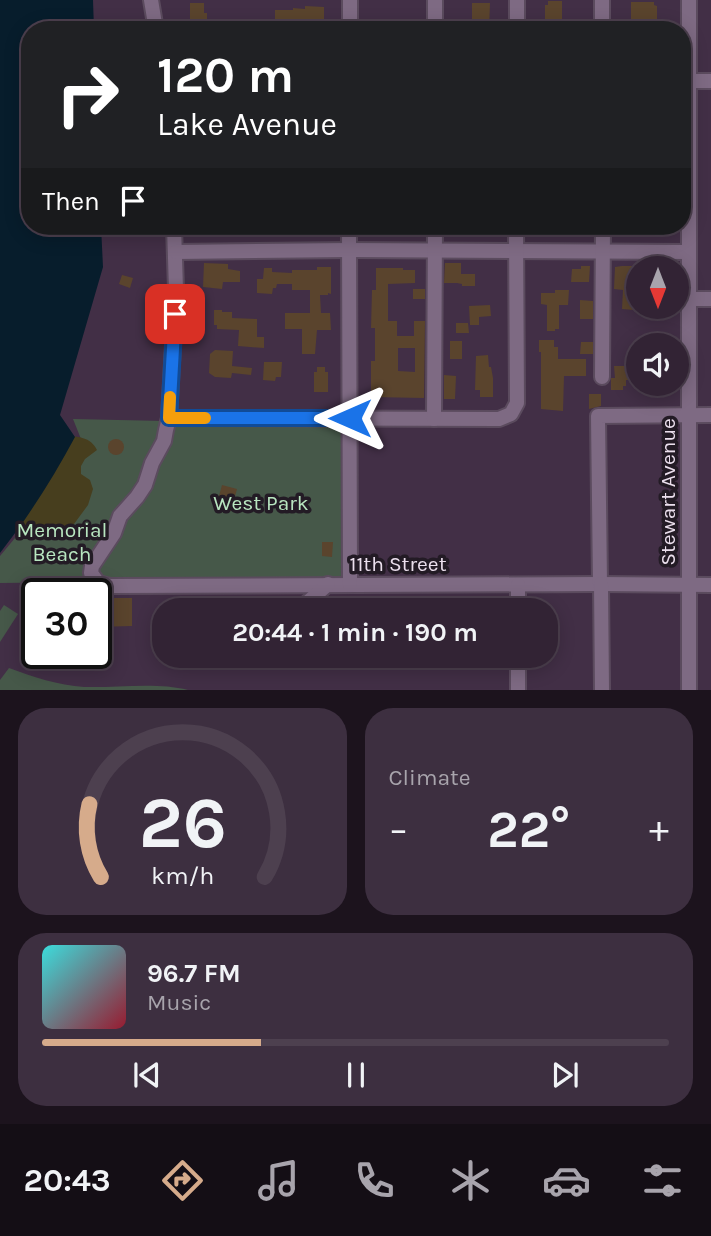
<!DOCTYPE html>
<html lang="en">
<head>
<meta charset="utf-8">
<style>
  body { margin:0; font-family:Karla,sans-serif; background:#3d2f40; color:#f1f3f6; height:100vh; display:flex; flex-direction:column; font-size:26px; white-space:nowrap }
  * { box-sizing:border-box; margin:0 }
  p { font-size:23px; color:#a8a4ac }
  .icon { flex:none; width:38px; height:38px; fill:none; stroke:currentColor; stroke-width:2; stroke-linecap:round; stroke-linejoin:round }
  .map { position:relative; height:690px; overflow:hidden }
  .panel { display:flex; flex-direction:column; gap:18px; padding:18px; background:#1c131d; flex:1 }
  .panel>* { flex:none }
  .top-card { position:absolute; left:21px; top:21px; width:670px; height:214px; border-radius:28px; box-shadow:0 4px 18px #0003,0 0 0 2px #4d404f; background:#202124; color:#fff; overflow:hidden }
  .needle { width:46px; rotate:180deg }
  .fabs { position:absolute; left:626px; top:256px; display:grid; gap:14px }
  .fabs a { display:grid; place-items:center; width:63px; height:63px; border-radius:50%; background:#322334; box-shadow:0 4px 18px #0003,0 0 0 2px #4d404f; font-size:35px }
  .speed { position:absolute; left:21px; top:578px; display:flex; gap:14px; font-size:35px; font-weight:700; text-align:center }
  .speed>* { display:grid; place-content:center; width:91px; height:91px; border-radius:50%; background:#322334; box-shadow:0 4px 18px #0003,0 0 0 2px #4d404f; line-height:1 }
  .speed .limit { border:4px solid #111; border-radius:10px; background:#fff; color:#111 }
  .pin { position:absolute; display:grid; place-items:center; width:60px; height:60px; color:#fff; margin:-30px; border-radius:14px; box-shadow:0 4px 10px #0006 }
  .me { position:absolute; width:77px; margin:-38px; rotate:270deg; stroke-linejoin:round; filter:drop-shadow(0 0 5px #0008) }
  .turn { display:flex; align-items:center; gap:24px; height:147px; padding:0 21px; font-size:32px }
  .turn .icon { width:91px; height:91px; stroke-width:2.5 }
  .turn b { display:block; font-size:49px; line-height:60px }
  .then { display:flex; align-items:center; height:66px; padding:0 21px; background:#0003; gap:14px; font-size:26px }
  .big { font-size:52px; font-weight:700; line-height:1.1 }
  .panel .widget { flex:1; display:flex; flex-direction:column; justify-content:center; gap:10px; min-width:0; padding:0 24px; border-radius:28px; background:#3d2f40 }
  .panel .dial { align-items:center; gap:0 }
  .dial svg { height:182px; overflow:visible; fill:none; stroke:#4d404f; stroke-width:7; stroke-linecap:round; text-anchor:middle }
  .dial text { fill:#f1f3f6; stroke:none }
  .song { display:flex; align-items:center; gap:21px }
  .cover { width:84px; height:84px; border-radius:10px; background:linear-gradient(135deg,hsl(180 70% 55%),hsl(350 70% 35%)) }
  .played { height:7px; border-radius:4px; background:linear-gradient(90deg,#d6ab8b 35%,#4d404f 35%) }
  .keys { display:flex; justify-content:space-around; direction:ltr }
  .heat { display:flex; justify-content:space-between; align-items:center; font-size:38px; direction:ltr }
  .panel .tiles { flex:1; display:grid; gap:18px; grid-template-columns:1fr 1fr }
  .widget:last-child { grid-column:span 2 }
  .trip { position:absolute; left:152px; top:598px; width:406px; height:70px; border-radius:28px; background:#322334; box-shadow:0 4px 18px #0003,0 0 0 2px #4d404f; font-weight:700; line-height:70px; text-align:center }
  .dock { display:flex; height:112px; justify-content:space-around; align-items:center; background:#140e15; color:#a8a4ac }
  .dock .icon { width:49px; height:49px }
  .dock .active { color:#d6ab8b }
  .dock b { font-size:32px; color:#f1f3f6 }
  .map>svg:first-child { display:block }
  .green { fill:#465849 }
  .sand { fill:#473e1e }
  .water { fill:#071d2c }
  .building { fill:#5a442d; fill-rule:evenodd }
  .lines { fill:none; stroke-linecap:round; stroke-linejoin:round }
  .minor-casing { stroke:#5b4b5e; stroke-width:18 }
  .minor { stroke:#7e6a83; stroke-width:14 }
  .route-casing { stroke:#114b97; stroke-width:18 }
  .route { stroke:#1a73e8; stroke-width:12 }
  .slow { stroke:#f59e0b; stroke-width:12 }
  .labels { text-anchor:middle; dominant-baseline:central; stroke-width:7; stroke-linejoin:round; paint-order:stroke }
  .street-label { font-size:21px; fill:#ebdfed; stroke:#231b25 }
  .park-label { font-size:21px; fill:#b8e6c0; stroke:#231b25 }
</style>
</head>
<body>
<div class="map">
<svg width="711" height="690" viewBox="0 0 711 690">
  <rect width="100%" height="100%" fill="#422f46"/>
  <g class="green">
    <polygon points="73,419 343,425 343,573 341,578 337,579 0,583 0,556 25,526 81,439"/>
    <polygon points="4,605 18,614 0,642 0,611"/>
    <path d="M9,668C33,677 58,685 84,687C116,688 157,682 188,690H0V680Z"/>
  </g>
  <path class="sand" d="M64,436C77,436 91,437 97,450L85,459L81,466V474L90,480L93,489L88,505L74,524L54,533L31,532L20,524Z"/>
  <path class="water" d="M0,0H93L94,30H30V226H101L103,267L60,415L75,437C53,478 29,516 0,553Z"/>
  <g class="building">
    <polygon points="548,1 562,1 562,19 566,19 566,30 545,30 545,5 548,5"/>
    <polygon points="631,2 654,2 654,5 657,6 657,30 615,30 615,21 631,21"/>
    <polygon points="190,3 204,3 204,13 207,13 207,19 213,19 213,30 193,30 193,21 190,21"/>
    <polygon points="472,3 490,3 489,30 472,30"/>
    <polygon points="305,6 324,7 324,19 319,19 319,27 307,26 307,24 288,23 288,30 275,30 275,10 293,10 293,8 305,9"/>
    <polygon points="582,20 592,20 592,30 583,30"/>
    <rect x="387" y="22" width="17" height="8"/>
    <polygon points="379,226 398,226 399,234 379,234"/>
    <rect x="415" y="226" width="10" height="9"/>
    <rect x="538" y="226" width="19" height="10"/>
    <rect x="582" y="226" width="11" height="9"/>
    <polygon points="204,263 228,264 228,269 240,271 240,282 223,282 222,289 203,287"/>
    <polygon points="445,263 461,263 461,274 475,274 475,286 462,286 462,284 457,283 444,283"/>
    <polygon points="581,266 590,266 589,282 571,282 572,269 581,269"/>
    <polygon points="622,266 632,266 632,282 634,282 634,310 622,309 623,290 614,289 615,267"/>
    <polygon points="317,267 331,267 331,294 328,293 328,295 320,295 321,313 330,313 331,330 317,330 315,354 302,354 302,329 285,329 285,313 310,313 310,290 292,290 292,284 277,284 276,288 273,288 272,294 257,293 257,279 263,279 264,268 272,268 272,272 292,273 292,270 317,270"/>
    <path d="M376,268H403V270H415V283L388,284V321H397V336H414V321H425L424,398L371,397V361H375V328H371L372,290H376ZM398,348H415V372L398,371Z"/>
    <polygon points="122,275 133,278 130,288 119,284"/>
    <rect x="413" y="289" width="12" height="10"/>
    <polygon points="555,290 569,290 568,305 559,305 559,329 555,329 555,331 547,331 547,305 541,304 541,293 555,293"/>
    <polygon points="580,300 593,301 593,319 580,319"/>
    <polygon points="490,305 491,316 479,317 479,325 470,325 469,306"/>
    <polygon points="214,310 222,310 222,312 232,312 232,318 257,319 257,337 264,337 264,348 238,346 239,330 217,329 217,325 214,325"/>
    <polygon points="456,323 468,323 469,333 456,333"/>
    <polygon points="539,340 554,340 554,347 558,347 558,359 586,359 586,376 564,376 563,411 541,409 541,352 539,352"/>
    <rect x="450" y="341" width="12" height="18"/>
    <polygon points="581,342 593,342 593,354 580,354"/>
    <polygon points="215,350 233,351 232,366 252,368 251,375 232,373 231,378 215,377 209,373 210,354"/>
    <polygon points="488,355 489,367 491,367 493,378 493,397 480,397 480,390 475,390 476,356"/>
    <polygon points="264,362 282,362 281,377 276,377 275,381 263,380"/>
    <polygon points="614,366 633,366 634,380 626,380 626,386 623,386 623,390 611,390 611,378 615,378"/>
    <polygon points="317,367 325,367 325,372 328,372 328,392 314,392 314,372 317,372"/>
    <polygon points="444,375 456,376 455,399 444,399"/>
    <polygon points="643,383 658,383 659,392 643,393"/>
    <polygon points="589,394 601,394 601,406 589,409"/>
    <circle cx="116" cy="447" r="8"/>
    <polygon points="222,485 237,489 231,511 216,507"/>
    <polygon points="322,542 333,542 332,557 322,556"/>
    <polygon points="96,598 132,598 132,626 96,627"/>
    <polygon points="37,643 37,653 66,653 56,667 21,666"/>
  </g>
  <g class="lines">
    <defs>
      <g id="minor">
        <polyline points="151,0 156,30"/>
        <polyline points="602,0 602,30"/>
        <polyline points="350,30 350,0"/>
        <polyline points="435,30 435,0"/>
        <polyline points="517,30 517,0"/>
        <polyline points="682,81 711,81"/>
        <polyline points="174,226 176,290 169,418 166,430 164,441 152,463 145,485 137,497 120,516 114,533 92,566 91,573 98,583 110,586 600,584 711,585"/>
        <polyline points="349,226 350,585"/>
        <polyline points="176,252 349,250 688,252"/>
        <polyline points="688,299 711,299"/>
        <polyline points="602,377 603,226"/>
        <polyline points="169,418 499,419 511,414 517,403 516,226"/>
        <polyline points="434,419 435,226"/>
        <polyline points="600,584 598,416 711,415"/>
        <polyline points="601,584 602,690"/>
        <polyline points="518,585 518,611"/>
        <polyline points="298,611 328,584"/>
        <polyline points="518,656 518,690"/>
        <polyline points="239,661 245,656"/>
        <polyline points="689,690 689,0"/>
      </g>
    </defs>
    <use href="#minor" class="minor-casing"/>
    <use href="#minor" class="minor"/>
  </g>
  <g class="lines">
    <defs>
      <polyline id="route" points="175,314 169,418 350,418"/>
    </defs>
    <use href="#route" class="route-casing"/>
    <use href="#route" class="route"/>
    <polyline class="slow" points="170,397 169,418 205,418"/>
  </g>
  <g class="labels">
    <g class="street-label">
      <text transform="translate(668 492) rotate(-90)">Stewart Avenue</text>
      <text x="398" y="564">11th Street</text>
    </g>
    <g class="park-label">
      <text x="261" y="503">West Park</text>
      <text x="62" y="530">Memorial<tspan x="62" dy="24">Beach</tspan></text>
    </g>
  </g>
</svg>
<div class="fabs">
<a><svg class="needle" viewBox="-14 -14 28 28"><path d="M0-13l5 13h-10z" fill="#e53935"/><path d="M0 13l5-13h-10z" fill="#a8a4ac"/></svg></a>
<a><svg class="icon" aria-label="sound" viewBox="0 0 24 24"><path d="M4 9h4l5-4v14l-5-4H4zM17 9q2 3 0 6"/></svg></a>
</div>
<div class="speed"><div class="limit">30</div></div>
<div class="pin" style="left:175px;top:314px;background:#d93025"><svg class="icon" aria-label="arrive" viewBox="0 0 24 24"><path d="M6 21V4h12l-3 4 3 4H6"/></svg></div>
<svg class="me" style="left:350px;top:418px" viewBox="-20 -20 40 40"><path d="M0-17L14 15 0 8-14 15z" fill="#1a73e8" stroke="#fff" stroke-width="4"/></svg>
<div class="trip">20:44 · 1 min · 190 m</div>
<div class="top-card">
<div class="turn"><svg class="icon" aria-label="right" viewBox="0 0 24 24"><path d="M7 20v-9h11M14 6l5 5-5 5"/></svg><div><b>120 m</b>Lake Avenue</div></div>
<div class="then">Then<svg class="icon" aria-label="arrive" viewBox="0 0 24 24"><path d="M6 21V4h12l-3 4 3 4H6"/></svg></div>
</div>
</div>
<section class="panel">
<div class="tiles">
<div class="widget dial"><svg viewBox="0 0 100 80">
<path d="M14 69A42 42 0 1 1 86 69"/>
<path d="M14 69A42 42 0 0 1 9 37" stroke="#d6ab8b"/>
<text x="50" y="56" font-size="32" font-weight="700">26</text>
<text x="50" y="72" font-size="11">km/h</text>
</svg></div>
<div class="widget"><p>Climate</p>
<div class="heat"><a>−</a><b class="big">22°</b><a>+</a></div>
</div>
<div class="widget">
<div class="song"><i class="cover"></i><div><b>96.7 FM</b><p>Music</p></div></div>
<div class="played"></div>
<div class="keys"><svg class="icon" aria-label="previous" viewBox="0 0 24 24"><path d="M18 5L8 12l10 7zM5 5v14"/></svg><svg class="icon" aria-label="pause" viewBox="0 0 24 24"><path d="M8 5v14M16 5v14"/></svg><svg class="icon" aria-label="next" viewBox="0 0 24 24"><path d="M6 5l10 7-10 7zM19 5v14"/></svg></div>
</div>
</div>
</section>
<nav class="dock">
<b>20:43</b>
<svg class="icon active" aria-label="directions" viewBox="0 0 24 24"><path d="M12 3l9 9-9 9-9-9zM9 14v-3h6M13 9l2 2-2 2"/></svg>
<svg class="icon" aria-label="music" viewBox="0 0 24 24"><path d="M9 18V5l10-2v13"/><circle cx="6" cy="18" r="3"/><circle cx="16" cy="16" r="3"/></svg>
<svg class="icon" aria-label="phone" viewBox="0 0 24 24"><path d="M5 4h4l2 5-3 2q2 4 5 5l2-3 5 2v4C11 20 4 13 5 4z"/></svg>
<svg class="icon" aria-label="climate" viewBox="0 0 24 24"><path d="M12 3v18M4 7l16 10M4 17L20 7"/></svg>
<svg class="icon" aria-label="car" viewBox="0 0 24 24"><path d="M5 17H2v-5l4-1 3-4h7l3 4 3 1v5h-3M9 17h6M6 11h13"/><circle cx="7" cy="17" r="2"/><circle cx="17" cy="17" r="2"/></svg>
<svg class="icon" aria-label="filters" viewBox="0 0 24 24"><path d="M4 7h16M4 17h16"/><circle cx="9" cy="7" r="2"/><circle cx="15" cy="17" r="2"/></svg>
</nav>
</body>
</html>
